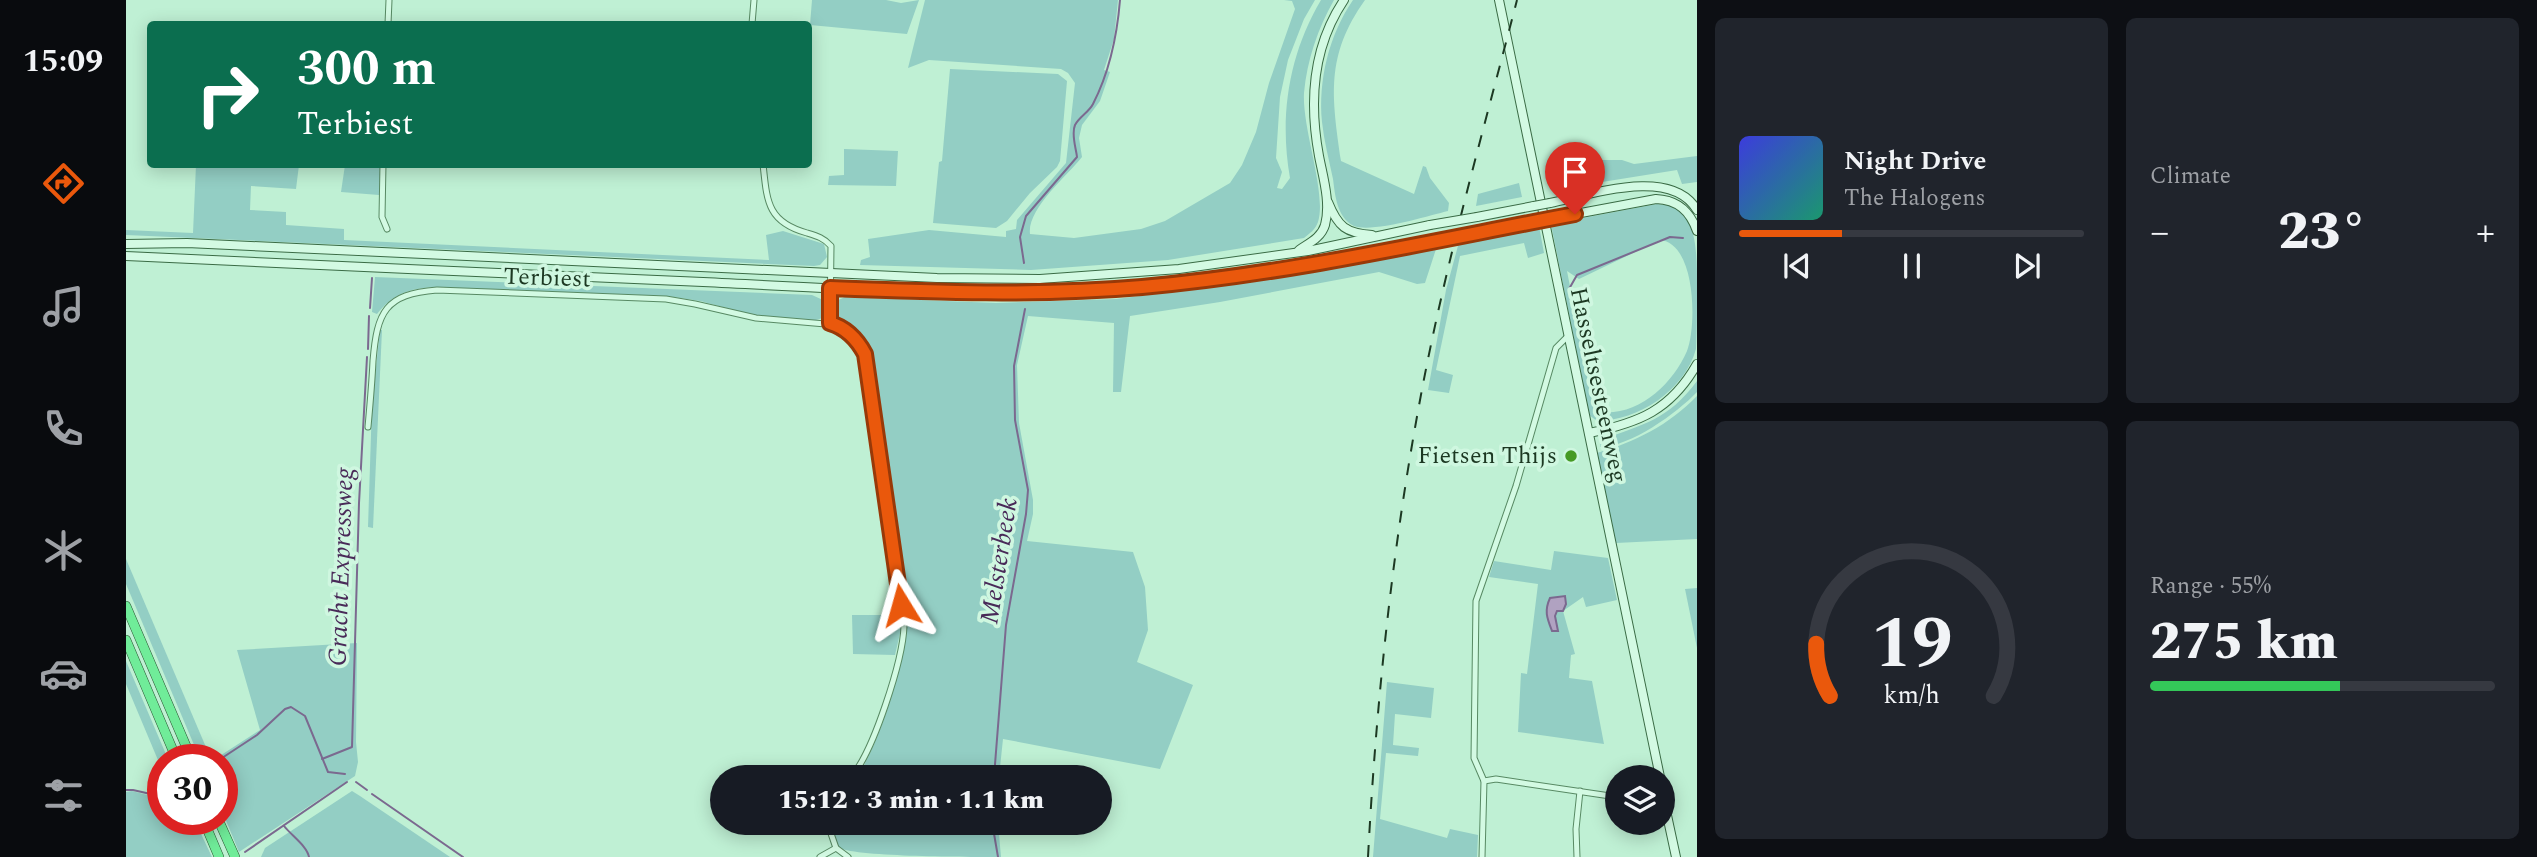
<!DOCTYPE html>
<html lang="en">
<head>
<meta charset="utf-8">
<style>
  body { margin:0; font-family:Spectral,serif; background:#20242c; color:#f1f3f6; height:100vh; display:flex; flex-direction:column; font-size:26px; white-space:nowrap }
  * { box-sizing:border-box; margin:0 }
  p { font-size:23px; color:#9ea1a6 }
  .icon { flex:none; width:38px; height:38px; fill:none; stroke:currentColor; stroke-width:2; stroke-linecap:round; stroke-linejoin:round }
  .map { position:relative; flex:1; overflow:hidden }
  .details { display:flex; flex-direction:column; gap:18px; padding:18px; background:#0d0f14; width:840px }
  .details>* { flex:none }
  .guide { position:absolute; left:21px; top:21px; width:665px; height:147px; border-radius:7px; box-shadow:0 4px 18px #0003; background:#0b6e4f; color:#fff; overflow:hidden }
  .fabs { position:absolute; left:1479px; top:765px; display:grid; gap:14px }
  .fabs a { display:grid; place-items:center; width:70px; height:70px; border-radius:50%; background:#171b24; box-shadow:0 4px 18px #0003; font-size:35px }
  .speed { position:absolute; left:21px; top:744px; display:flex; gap:14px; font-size:35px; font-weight:700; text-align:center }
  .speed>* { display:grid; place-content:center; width:91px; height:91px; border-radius:50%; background:#171b24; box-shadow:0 4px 18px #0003; line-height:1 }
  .speed .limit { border:10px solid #d22; background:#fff; color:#111 }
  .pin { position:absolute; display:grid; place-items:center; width:60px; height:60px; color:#fff; margin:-72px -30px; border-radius:50% 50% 50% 0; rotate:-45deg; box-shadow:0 0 7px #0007 }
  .pin .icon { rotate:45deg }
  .me { position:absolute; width:77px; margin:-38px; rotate:352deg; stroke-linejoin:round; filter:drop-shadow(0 0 5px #0008) }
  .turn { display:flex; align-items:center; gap:24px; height:147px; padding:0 35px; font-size:32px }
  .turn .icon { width:91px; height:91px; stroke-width:2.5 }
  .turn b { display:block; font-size:49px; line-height:60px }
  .big { font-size:52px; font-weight:800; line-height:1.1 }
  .details .tile { flex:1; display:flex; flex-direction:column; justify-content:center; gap:10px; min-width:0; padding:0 24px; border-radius:10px; background:#20242c }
  .details .dial { align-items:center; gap:0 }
  .dial svg { height:182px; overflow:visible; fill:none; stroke:#363941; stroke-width:7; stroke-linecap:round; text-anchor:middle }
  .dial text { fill:#f1f3f6; stroke:none }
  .song { display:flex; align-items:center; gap:21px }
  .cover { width:84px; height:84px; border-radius:10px; background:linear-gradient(135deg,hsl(240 70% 55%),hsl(160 70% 35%)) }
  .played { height:7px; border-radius:4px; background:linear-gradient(90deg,#ea580c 30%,#363941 30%) }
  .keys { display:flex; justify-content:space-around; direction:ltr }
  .heat { display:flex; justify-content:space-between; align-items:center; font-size:38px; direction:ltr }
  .charge { height:10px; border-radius:5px; background:linear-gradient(90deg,#34c759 55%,#363941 0) }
  .details .tiles { flex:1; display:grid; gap:18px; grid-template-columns:repeat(2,1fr) }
  .trip { position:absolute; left:584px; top:765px; width:402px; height:70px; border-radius:35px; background:#171b24; box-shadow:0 4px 18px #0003; font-weight:800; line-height:70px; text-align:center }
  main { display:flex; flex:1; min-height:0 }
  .dock { display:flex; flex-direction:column; width:126px; justify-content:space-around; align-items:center; background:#090b0e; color:#9ea1a6 }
  .dock .icon { width:49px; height:49px }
  .dock .selected { color:#ea580c }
  .dock b { font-size:32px; color:#f1f3f6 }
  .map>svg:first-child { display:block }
  .green { fill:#93cec4; fill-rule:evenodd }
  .water { fill:#b0a2c1; stroke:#7b698f; stroke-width:2 }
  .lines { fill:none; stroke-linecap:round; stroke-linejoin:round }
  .stream { stroke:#7b698f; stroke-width:2 }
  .minor-casing { stroke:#578963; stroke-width:7 }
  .secondary-casing { stroke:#3a6b45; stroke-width:10 }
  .trunk-casing { stroke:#2b5633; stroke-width:10 }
  .minor { stroke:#d3fae3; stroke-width:5 }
  .secondary { stroke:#d3fae3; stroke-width:8 }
  .trunk { stroke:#70ec99; stroke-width:9 }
  .rail { stroke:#1c3822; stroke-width:2; stroke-dasharray:12 12; stroke-linecap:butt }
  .secondary-bridge-casing { stroke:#3a6b45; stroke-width:10; stroke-linecap:butt }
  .secondary-bridge { stroke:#d3fae3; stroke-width:8 }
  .route-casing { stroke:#983908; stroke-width:18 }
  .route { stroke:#ea580c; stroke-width:12 }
  .poi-dot { fill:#469a24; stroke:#cff7e0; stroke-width:2.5 }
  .labels { text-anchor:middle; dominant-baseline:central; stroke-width:7; stroke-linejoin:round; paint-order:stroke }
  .street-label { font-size:24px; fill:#1c3822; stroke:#cff7e0 }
  .poi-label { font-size:24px; fill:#1c3822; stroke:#cff7e0; text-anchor:end }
  .water-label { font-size:26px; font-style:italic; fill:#492a58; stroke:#cff7e0 }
</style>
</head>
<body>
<main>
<nav class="dock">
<b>15:09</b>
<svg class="icon selected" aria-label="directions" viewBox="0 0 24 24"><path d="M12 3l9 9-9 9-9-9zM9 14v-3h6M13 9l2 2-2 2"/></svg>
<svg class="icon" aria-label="music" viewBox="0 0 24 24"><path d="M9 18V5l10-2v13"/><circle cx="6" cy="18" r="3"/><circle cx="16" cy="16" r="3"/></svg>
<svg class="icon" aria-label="phone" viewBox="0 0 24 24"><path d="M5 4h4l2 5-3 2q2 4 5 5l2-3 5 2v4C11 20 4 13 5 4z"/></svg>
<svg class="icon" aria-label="climate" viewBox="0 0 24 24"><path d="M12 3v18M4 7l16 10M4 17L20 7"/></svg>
<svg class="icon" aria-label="car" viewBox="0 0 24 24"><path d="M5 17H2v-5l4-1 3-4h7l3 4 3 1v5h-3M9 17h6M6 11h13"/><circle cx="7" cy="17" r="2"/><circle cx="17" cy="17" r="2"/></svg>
<svg class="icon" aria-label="filters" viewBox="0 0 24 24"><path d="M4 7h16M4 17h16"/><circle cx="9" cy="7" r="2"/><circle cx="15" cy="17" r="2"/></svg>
</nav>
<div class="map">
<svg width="1571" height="857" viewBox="0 0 1571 857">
  <rect width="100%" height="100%" fill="#bff0d4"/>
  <g class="green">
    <polygon points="686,0 760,0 775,3 793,0 781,34 684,25"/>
    <path d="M799,0H992L988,39L978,70L984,72L974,101L956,125L953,138L956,157C940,177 901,209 904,234L948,238L1015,229L1039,221L1104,183L1116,165L1130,132L1143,83L1169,9L1166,1L1158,0H1189L1178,19L1162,60L1154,97L1150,158L1156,172L1151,188L1156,189L1164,178C1153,116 1163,54 1195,0H1208C1192,28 1181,60 1178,93C1176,129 1201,193 1192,222C1189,230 1184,233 1178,238L1042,260L905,270L734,265L735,260L744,257L742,239L803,230L880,237V231L890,229L891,220L940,163L949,83L942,73L935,69L803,60L782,68Z"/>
    <path d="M1227,0H1239C1199,56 1206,97 1215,161L1288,194L1297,166L1300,167L1304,178L1323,203L1322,211C1302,216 1246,233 1228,226C1211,218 1209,195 1207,179C1203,160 1198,141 1196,122C1192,80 1203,35 1227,0Z"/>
    <polygon points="824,69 932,74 941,81 934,161 931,167 904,193 881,221 870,228 807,223 813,162 816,161"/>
    <polygon points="718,149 772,151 770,186 702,185 703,176 718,175"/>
    <polygon points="1571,156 1571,182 1556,184 1551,170 1426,190 1425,180 1467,160 1496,160 1508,164"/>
    <polygon points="173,165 170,189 125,186 124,210 160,212 160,225 218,229 218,240 643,260 640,235 657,231 698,244 701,257 694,265 688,266 0,235 0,230 67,233 70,165"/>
    <polygon points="219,165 255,165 253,195 215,192"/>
    <polygon points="1393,183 1396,197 1350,206 1352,194"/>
    <path d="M1531,204C1542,205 1553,207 1560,216C1571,234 1571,262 1571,284C1571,303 1571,332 1570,349C1559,390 1512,421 1471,421L1463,415L1425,224ZM1534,240C1570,243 1571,326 1561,351C1546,386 1508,420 1468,411L1441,271L1453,279Z"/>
    <polygon points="1413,226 1418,253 1402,258 1398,243 1334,256 1310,370 1327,375 1323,393 1302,390 1320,290 1333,242"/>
    <path d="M1311,246L1299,283L1291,284L1253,272L1094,302L1004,316L995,392H987L988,323L902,316L891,365L893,423L907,500V514L901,541L1007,552L1019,587L1022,630L1011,662L1067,685L1034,769L877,739L873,777H730C751,753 781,656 781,624L744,356C740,349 737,341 731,335C718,324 707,320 710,301L719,297L870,303L990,299L1069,289Z"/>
    <path d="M249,277L686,295L697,300L701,310L699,316C680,332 598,307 574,301C563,299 552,298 541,296L307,287C282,289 267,294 251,314L246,312Z"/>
    <polygon points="254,330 256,330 247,528 242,527 246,404"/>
    <path d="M1571,381V392C1551,413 1504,447 1474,447L1475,440C1518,424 1542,420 1571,381Z"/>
    <path d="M1571,396V539L1490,543L1471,453C1509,442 1543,425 1571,396Z"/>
    <polygon points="1428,551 1482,558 1491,600 1460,607 1457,597 1437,611 1449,654 1445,655 1443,678 1466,681 1478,744 1392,732 1395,673 1401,674 1412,584 1363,577 1368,561 1425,570"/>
    <polygon points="0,559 85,759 74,759 0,584"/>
    <polygon points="1571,588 1571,648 1559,589"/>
    <polygon points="726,615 775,615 775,629 769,655 727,654"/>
    <polygon points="231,643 230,742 232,762 229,776 113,852 96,811 96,760 89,759 134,730 111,650"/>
    <polygon points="0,661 42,759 37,760 37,772 0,684"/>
    <polygon points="1261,682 1308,688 1305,718 1269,714 1267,745 1293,748 1292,756 1260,753 1254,819 1321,838 1324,829 1352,835 1351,857 1247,857"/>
    <polygon points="6,791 29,797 37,791 37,819 68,819 86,857 0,857 0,792"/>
    <polygon points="226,791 234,796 324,857 135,857 139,848"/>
    <path d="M704,823H872L875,857C845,857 733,857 713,848C707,843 706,830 704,823Z"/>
  </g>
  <path class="water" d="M1439,596L1440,604L1437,611H1431L1429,616L1432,631H1426C1421,618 1418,611 1424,598Z"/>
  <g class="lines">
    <g class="stream">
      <path d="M898,263L894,237L900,216L951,157C950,148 945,134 949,125C953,117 963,112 967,104C984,71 991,37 994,0"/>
      <polyline points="1443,289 1451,275 1544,237 1557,238"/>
      <polyline points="244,308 246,278"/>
      <polyline points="242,349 243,316"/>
      <polyline points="196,759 226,747 233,503 241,357"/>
      <polyline points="93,760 131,735 159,709 165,707 179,716 202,772 219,774"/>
      <polyline points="868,777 880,625 900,514 902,490 889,420 888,366 899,309"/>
      <polyline points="230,782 241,790"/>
      <polyline points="0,790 7,790 29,795 37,788"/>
      <polyline points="246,794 337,857"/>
      <polyline points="866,822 872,857"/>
      <path d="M158,826C166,836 181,846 183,857"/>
      <polyline points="119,852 221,782"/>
    </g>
    <defs>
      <g id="minor">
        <polyline points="262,24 263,0"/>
        <polyline points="626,24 628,0"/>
        <polyline points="257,164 256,217 261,229"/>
        <path d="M637,164C641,201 641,222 681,233C691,236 698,238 705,246L704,323"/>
        <path d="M242,427C244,405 246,383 247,361C251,312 259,294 311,290L540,299L569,304L630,318L711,325L727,336L733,344L739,354L742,370L778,626C777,660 747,753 725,777"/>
        <polyline points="1358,781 1370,779 1491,797"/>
        <polyline points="701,822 710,848 722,857"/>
        <polyline points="694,857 710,848"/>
        <polyline points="1356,857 1358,781 1348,758 1350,601 1390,486 1430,348 1443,335"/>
        <polyline points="1451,857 1450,829 1454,791"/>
      </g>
      <g id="secondary">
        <polyline points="1373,0 1534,777"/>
        <path d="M1202,202C1212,227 1220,233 1246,235"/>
        <path d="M1424,203C1464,195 1545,166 1571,210"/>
        <polyline points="1351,217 1408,206"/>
        <path d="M1428,218L1530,199C1552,200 1564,211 1571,231"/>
        <polyline points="1347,233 1411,221"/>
        <polyline points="0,244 61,243 811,278 914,279 1053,269 1182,251 1304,225"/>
        <path d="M1173,250C1183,243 1195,238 1199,225C1205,203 1197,177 1193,156C1183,102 1187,46 1218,0"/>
        <path d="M0,256C192,265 385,274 577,282C710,288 844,299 977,290C1086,282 1194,262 1302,242"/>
        <path d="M1463,433C1513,423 1545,410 1571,364"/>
        <polyline points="1536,792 1550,857"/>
      </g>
      <g id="trunk">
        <polyline points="0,606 66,760"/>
        <polyline points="0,640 51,760"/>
        <polyline points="77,819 93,857"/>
        <polyline points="92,819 109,857"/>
      </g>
    </defs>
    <use href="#minor" class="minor-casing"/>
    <use href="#secondary" class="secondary-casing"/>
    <use href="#trunk" class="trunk-casing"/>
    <use href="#minor" class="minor"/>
    <use href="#secondary" class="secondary"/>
    <use href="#trunk" class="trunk"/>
    <path class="rail" d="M1242,857C1250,707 1265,559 1292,411C1317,272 1356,136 1391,0"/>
    <defs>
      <g id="secondary-bridge">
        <polyline points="1408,206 1424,203"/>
        <polyline points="1411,221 1428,218"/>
        <polyline points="1304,225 1351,217"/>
        <polyline points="1302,242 1347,233"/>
      </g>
    </defs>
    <use href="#secondary-bridge" class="secondary-bridge-casing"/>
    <use href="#secondary-bridge" class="secondary-bridge"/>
  </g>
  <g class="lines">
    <defs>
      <path id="route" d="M775,605L739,354C731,339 721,328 704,323V288C808,292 912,296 1016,287C1162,274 1306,241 1449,214"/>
    </defs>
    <use href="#route" class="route-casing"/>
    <use href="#route" class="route"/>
  </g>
  <circle class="poi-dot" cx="1445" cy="456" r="7"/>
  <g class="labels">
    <g class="street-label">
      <text transform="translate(421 278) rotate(2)">Terbiest</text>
      <text transform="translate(1472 385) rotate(78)">Hasseltsesteenweg</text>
    </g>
    <g class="poi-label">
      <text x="1431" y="456">Fietsen Thijs</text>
    </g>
    <g class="water-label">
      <text transform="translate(873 561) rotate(-81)">Melsterbeek</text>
      <text transform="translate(215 567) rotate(-88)">Gracht Expressweg</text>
    </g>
  </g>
</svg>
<div class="fabs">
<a><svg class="icon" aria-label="layers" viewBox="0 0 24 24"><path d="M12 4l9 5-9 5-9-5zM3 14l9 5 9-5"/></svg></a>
</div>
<div class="speed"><div class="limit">30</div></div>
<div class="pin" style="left:1449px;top:214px;background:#d93025"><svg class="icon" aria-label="arrive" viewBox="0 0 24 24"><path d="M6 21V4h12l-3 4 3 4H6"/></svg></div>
<svg class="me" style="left:775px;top:605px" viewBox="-20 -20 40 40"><path d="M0-17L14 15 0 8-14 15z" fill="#ea580c" stroke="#fff" stroke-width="4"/></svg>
<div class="trip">15:12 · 3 min · 1.1 km</div>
<div class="guide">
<div class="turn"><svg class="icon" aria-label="right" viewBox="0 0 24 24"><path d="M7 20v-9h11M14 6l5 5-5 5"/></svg><div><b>300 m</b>Terbiest</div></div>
</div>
</div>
<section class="details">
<div class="tiles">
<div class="tile">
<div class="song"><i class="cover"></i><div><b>Night Drive</b><p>The Halogens</p></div></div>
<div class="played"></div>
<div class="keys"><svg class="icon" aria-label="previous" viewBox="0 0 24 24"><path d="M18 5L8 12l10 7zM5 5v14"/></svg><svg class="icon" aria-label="pause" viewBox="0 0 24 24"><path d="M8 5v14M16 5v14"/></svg><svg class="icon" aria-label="next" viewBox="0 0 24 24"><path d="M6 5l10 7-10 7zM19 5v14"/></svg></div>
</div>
<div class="tile"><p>Climate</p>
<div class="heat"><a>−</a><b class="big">23°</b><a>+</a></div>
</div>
<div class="tile dial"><svg viewBox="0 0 100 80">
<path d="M14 69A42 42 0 1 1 86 69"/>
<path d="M14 69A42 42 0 0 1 8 46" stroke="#ea580c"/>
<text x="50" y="56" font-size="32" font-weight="700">19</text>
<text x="50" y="72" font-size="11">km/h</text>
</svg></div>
<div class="tile"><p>Range · 55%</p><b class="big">275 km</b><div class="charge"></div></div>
</div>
</section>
</main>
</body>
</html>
